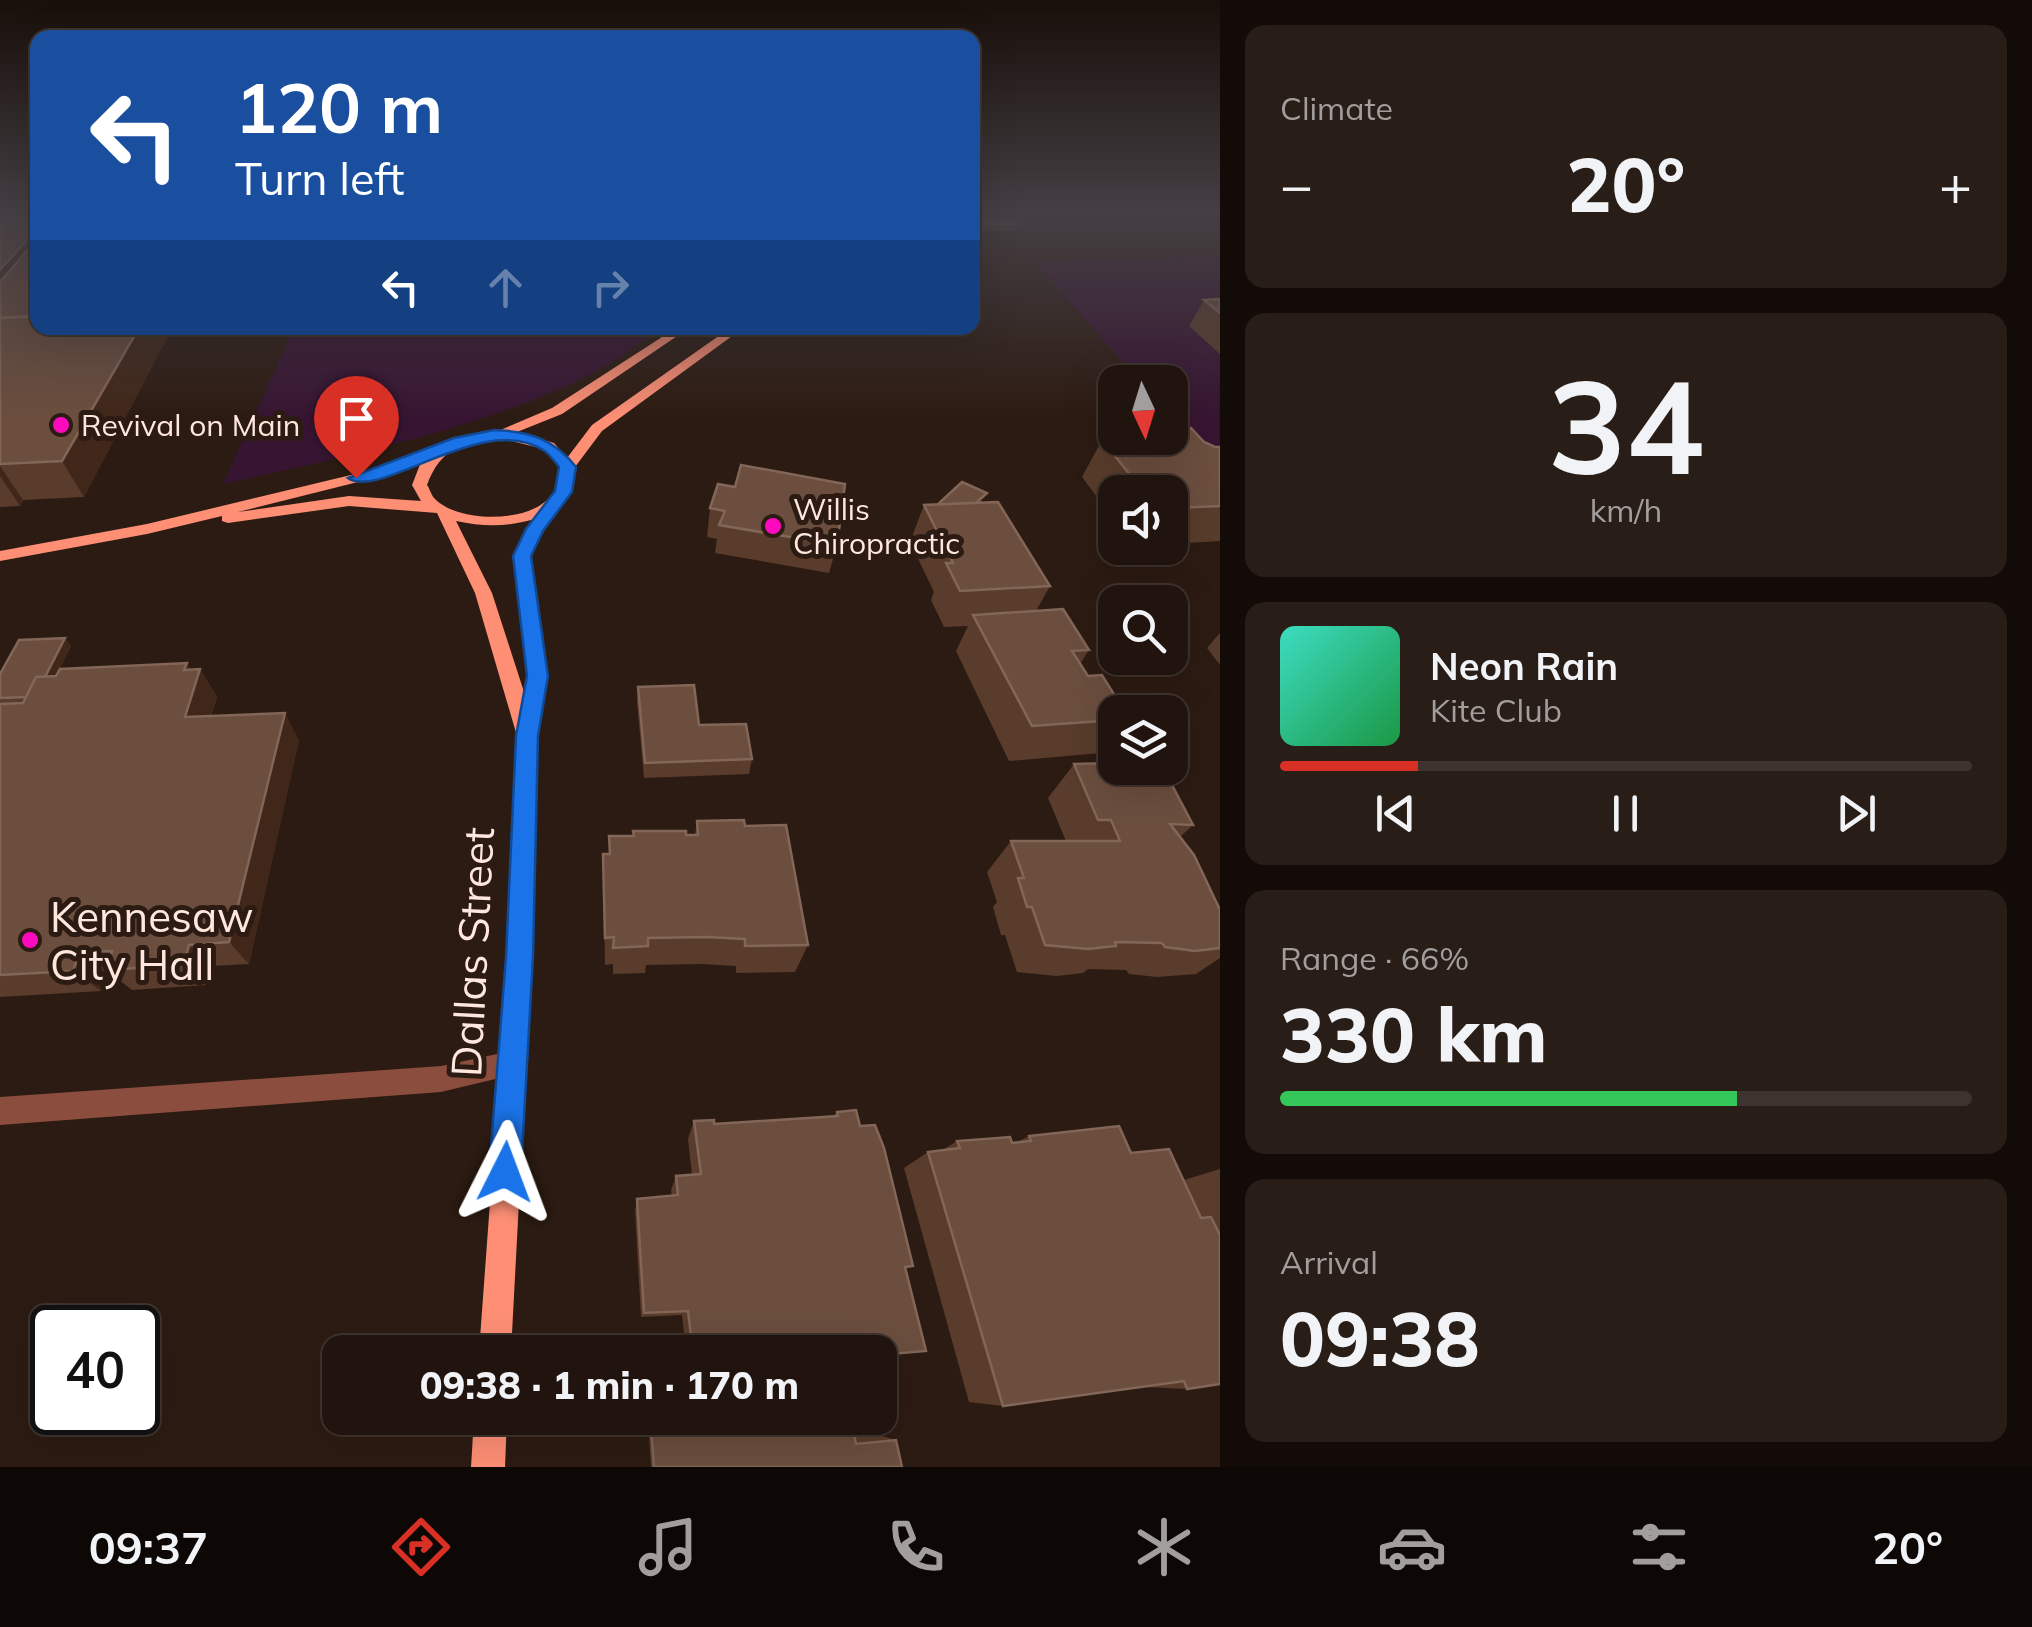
<!DOCTYPE html>
<html lang="en">
<head>
<meta charset="utf-8">
<style>
  body { margin:0; font-family:Mulish,sans-serif; background:#291d17; color:#f1f3f6; height:100vh; display:flex; flex-direction:column; font-size:38px; white-space:nowrap }
  * { box-sizing:border-box; margin:0 }
  p { font-size:32px; color:#a29e9e }
  .icon { flex:none; width:55px; height:55px; fill:none; stroke:currentColor; stroke-width:2; stroke-linecap:round; stroke-linejoin:round }
  .map { position:relative; flex:1; overflow:hidden }
  .sheet { display:flex; flex-direction:column; gap:25px; padding:25px; background:#120b08; width:812px }
  .sheet>* { flex:none }
  .top-card { position:absolute; left:30px; top:30px; width:950px; height:305px; border-radius:20px; box-shadow:0 10px 40px #0002,0 0 0 2px #3e332e; background:#1a4fa0; color:#fff; overflow:hidden }
  .needle { width:65px; rotate:176deg }
  .tools { position:absolute; left:1098px; top:365px; display:grid; gap:20px }
  .tools a { display:grid; place-items:center; width:90px; height:90px; border-radius:20px; background:#21140e; box-shadow:0 10px 40px #0002,0 0 0 2px #3e332e; font-size:50px }
  .speed { position:absolute; left:30px; top:1305px; display:flex; gap:20px; font-size:50px; font-weight:700; text-align:center }
  .speed>* { display:grid; place-content:center; width:130px; height:130px; border-radius:50%; background:#21140e; box-shadow:0 10px 40px #0002,0 0 0 2px #3e332e; line-height:1 }
  .speed .limit { border:5px solid #111; border-radius:15px; background:#fff; color:#111 }
  .pin { position:absolute; display:grid; place-items:center; width:85px; height:85px; color:#fff; margin:-102px -42px; border-radius:50% 50% 50% 0; rotate:-45deg; box-shadow:0 0 10px #0007 }
  .pin .icon { rotate:45deg }
  .me { position:absolute; width:110px; margin:-55px; rotate:3deg; stroke-linejoin:round; filter:drop-shadow(0 0 8px #0008) }
  .turn { display:flex; align-items:center; gap:35px; height:210px; padding:0 40px; font-size:45px }
  .turn .icon { width:130px; height:130px; stroke-width:2.5 }
  .turn b { display:block; font-size:70px; line-height:85px }
  .lanes { display:flex; align-items:center; height:95px; padding:0 40px; background:#0003; justify-content:center; gap:50px; direction:ltr }
  .lanes .off { opacity:.35 }
  .big { font-size:75px; font-weight:800; line-height:1.1 }
  .sheet .widget { flex:1; display:flex; flex-direction:column; justify-content:center; gap:15px; min-width:0; padding:0 35px; border-radius:20px; background:#291d17 }
  .sheet .dial { align-items:center; gap:0 }
  .dial b { font-size:130px; line-height:1 }
  .song { display:flex; align-items:center; gap:30px }
  .cover { width:120px; height:120px; border-radius:15px; background:linear-gradient(135deg,hsl(170 70% 55%),hsl(140 70% 35%)) }
  .played { height:10px; border-radius:5px; background:linear-gradient(90deg,#d93025 20%,#3e332e 20%) }
  .keys { display:flex; justify-content:space-around; direction:ltr }
  .heat { display:flex; justify-content:space-between; align-items:center; font-size:55px; direction:ltr }
  .charge { height:15px; border-radius:8px; background:linear-gradient(90deg,#34c759 66%,#3e332e 0) }
  .trip { position:absolute; left:322px; top:1335px; width:575px; height:100px; border-radius:20px; background:#21140e; box-shadow:0 10px 40px #0002,0 0 0 2px #3e332e; font-weight:800; line-height:100px; text-align:center }
  .tab-bar { display:flex; height:160px; justify-content:space-around; align-items:center; background:#0d0806; color:#a29e9e }
  .tab-bar .icon { width:70px; height:70px }
  .tab-bar .on { color:#d93025 }
  .tab-bar b { font-size:45px; color:#f1f3f6 }
  main { display:flex; flex:1; min-height:0 }
  .map>svg:first-child { display:block }
  .green { fill:#371532 }
  .lines { fill:none; stroke-linecap:round; stroke-linejoin:round }
  .street { fill:#8b4d3d; fill-rule:evenodd }
  .secondary { fill:#fe8f75; fill-rule:evenodd }
  .wall { fill:#593c2b }
  .shaded-wall { fill:#402719 }
  .building { fill:#6b4e3e; stroke:#826657; stroke-width:2.5 }
  .route { fill:#1a73e8; stroke:#114b97; stroke-width:2.5 }
  .poi-dot { fill:#fe0abe; stroke:#2c1b12; stroke-width:4 }
  .labels { text-anchor:middle; dominant-baseline:central; stroke-width:10; stroke-linejoin:round; paint-order:stroke }
  .far-poi-label { font-size:30px; fill:#ffe7dd; stroke:#2c1b12; text-anchor:start }
  .near-poi-label { font-size:42px; fill:#ffe7dd; stroke:#2c1b12; text-anchor:start }
  .near-street-label { font-size:42px; fill:#ffe7dd; stroke:#2c1b12 }
</style>
</head>
<body>
<main>
<div class="map">
<svg width="1220" height="1467" viewBox="0 0 1220 1467">
  <rect width="100%" height="100%" fill="#2c1b12"/>
  <g class="green">
    <polygon points="1219,256 1219,475 1170,418 1170,382 1140,382 1035,262"/>
    <path d="M294,328H661C640,342 619,359 597,371C491,427 340,458 223,484Z"/>
  </g>
  <g class="lines">
    <polygon class="street" points="511,1051 520,1055 524,1064 520,1073 441,1092 0,1125 0,1097 441,1066"/>
    <g class="secondary">
      <path d="M676,328H689L562,414L517,432L554,443L567,458L592,425L730,328H743L602,431L575,467L569,495L559,505L530,556L547,675L537,736L532,957L511,1352H479L508,957L517,736L475,593L437,513L349,506L228,523L222,521V516L147,534L0,561V551L147,524L380,468L451,440L498,431L552,408ZM503,439L544,449L560,468C559,475 558,485 554,491C537,524 459,524 435,499C431,495 430,489 427,485C441,447 464,441 503,439ZM421,462L412,485L421,501L349,496L238,512L390,474ZM535,519L514,556L529,675L525,695L492,593L456,521C484,527 507,527 535,519Z"/>
      <polygon points="474,1418 507,1418 505,1467 471,1467"/>
    </g>
  </g>
  <g class="wall">
    <polygon points="0,213 38,328 172,328 84,497 23,500 20,506 0,507"/>
    <polygon points="972,220 1017,224 1014,231 972,232"/>
    <polygon points="1220,299 1220,354 1189,326 1204,300"/>
    <polygon points="1114,432 1115,438 1170,438 1204,442 1215,447 1220,447 1220,541 1170,544 1170,492 1115,492 1115,521 1082,477 1102,440 1110,440"/>
    <polygon points="718,484 837,545 829,573 715,553 717,539 707,537 710,508"/>
    <polygon points="983,501 982,503 1050,586 1036,611 1089,650 1080,664 1115,712 1115,736 1101,753 1009,761 956,651 968,626 944,627 931,600 934,592 910,542 924,505"/>
    <polygon points="1220,633 1220,665 1207,648"/>
    <polygon points="65,638 71,646 56,676 200,669 217,697 211,716 299,740 249,964 210,966 206,985 132,990 110,973 107,973 101,991 0,997 0,674"/>
    <polygon points="638,687 752,759 749,774 644,778 637,702"/>
    <polygon points="1074,764 1193,825 1180,837 1220,910 1220,958 1196,974 1157,977 1129,974 1126,970 1088,969 1083,973 1057,976 1017,972 1005,935 1001,935 993,907 997,902 987,872 1011,841 1066,841 1048,798"/>
    <polygon points="697,821 745,826 808,945 795,972 736,973 736,966 701,964 646,965 645,973 613,974 613,964 605,965 603,854 686,835 695,835"/>
    <polygon points="837,1112 860,1126 913,1266 906,1269 880,1352 686,1352 682,1315 641,1317 635,1211 637,1199 672,1196 671,1190 676,1176 692,1175 688,1139 694,1121 714,1124 833,1116"/>
    <polygon points="1029,1136 1131,1153 1184,1180 1220,1169 1220,1384 1187,1389 1144,1387 1003,1406 969,1402 904,1168 928,1152 943,1150 957,1141 1017,1142"/>
    <polygon points="711,1418 851,1418 855,1435 871,1433 896,1440 902,1467 651,1467 648,1423"/>
  </g>
  <g class="shaded-wall">
    <polygon points="38,228 38,280 0,325 0,270"/>
    <polygon points="139,328 154,328 163,346 84,497 62,461"/>
    <polygon points="154,328 172,328 163,346"/>
    <polygon points="0,466 23,500 20,506 0,476"/>
    <polygon points="65,638 71,646 42,704 35,696"/>
    <polygon points="187,663 197,680 200,669 217,697 202,744 185,717 184,670"/>
    <polygon points="285,713 299,740 249,964 229,942"/>
    <polygon points="189,945 210,966 206,985 184,965"/>
    <polygon points="80,952 107,973 101,991 73,971"/>
  </g>
  <g class="building">
    <polygon points="0,213 38,213 38,228 0,270"/>
    <polygon points="1011,218 1017,224 972,225 972,220"/>
    <polygon points="38,238 38,316 0,318 0,282"/>
    <polygon points="1220,299 1220,313 1204,300"/>
    <polygon points="38,316 38,328 139,328 62,461 0,464 0,318"/>
    <polygon points="1191,428 1204,442 1215,447 1220,447 1220,506 1175,508 1170,502 1170,492 1144,492 1102,440 1121,440 1119,438 1170,438 1170,429"/>
    <polygon points="741,465 845,484 837,545 719,525 725,511 710,508 718,484 735,487"/>
    <polygon points="962,482 987,493 976,503 937,505"/>
    <polygon points="998,502 1050,586 960,591 946,563 953,563 924,505"/>
    <polygon points="1063,609 1089,650 1072,651 1088,676 1102,675 1125,712 1115,712 1115,720 1032,726 973,615"/>
    <polygon points="65,638 45,677 36,677 26,697 0,698 0,674 19,640"/>
    <polygon points="187,663 184,670 200,669 185,717 285,713 229,942 189,945 184,965 106,970 112,951 80,952 73,971 0,975 0,704 23,703 36,677 56,676 60,669"/>
    <polygon points="694,685 699,725 746,724 752,759 645,763 638,687"/>
    <polygon points="1115,763 1115,768 1163,768 1193,825 1170,824 1194,855 1220,910 1220,948 1195,951 1165,947 1162,943 1115,942 1116,946 1088,949 1045,945 1032,907 1027,907 1018,878 1024,878 1011,841 1120,841 1111,820 1098,820 1074,764"/>
    <polygon points="744,820 745,826 786,825 808,945 745,946 745,939 707,937 648,938 648,946 613,948 614,937 605,938 603,854 610,854 609,836 634,836 633,831 686,831 686,835 698,835 697,821"/>
    <polygon points="856,1110 860,1126 875,1125 884,1148 913,1266 905,1267 926,1351 880,1355 880,1352 693,1352 688,1311 644,1313 637,1199 678,1195 676,1176 701,1174 694,1121 714,1120 714,1124 838,1116 837,1112"/>
    <polygon points="1119,1126 1131,1153 1169,1149 1201,1218 1211,1217 1220,1235 1220,1384 1187,1389 1184,1381 1003,1406 928,1152 960,1148 957,1141 1010,1137 1012,1143 1031,1141 1029,1136"/>
    <polygon points="786,1418 851,1418 856,1444 896,1440 902,1467 654,1467 651,1429"/>
  </g>
  <linearGradient id="sky" x2="0" y2="1"><stop stop-color="#180f0a"/><stop offset="0.51" stop-color="#453f44"/><stop offset="1" stop-color="#453f44" stop-opacity="0"/></linearGradient>
  <rect width="1220" height="418" fill="url(#sky)"/>
  <path class="route" d="M494,430C529,431 554,439 576,467L572,492L543,531L531,556L548,676L538,736L533,957L521,1172L517,1184L505,1189L494,1184L489,1172L506,957L516,736L527,676L513,556L526,529L555,491L559,467C555,462 549,453 543,450C484,411 379,501 348,478L454,438Z"/>
  <g class="poi-dot">
    <circle cx="61" cy="425" r="10"/>
    <circle cx="773" cy="526" r="10"/>
    <circle cx="30" cy="940" r="10"/>
  </g>
  <g class="labels">
    <g class="far-poi-label">
      <text x="81" y="425">Revival on Main</text>
      <text x="793" y="509">Willis<tspan x="793" dy="34">Chiropractic</tspan></text>
    </g>
    <g class="near-poi-label">
      <text x="50" y="916">Kennesaw<tspan x="50" dy="48">City Hall</tspan></text>
    </g>
    <g class="near-street-label">
      <text transform="translate(472 952) rotate(-87)">Dallas Street</text>
    </g>
  </g>
</svg>
<div class="tools">
<a><svg class="needle" viewBox="-14 -14 28 28"><path d="M0-13l5 13h-10z" fill="#e53935"/><path d="M0 13l5-13h-10z" fill="#a29e9e"/></svg></a>
<a><svg class="icon" aria-label="sound" viewBox="0 0 24 24"><path d="M4 9h4l5-4v14l-5-4H4zM17 9q2 3 0 6"/></svg></a>
<a><svg class="icon" aria-label="search" viewBox="0 0 24 24"><circle cx="10" cy="10" r="6"/><path d="M15 15l6 6"/></svg></a>
<a><svg class="icon" aria-label="layers" viewBox="0 0 24 24"><path d="M12 4l9 5-9 5-9-5zM3 14l9 5 9-5"/></svg></a>
</div>
<div class="speed"><div class="limit">40</div></div>
<div class="pin" style="left:356px;top:478px;background:#d93025"><svg class="icon" aria-label="arrive" viewBox="0 0 24 24"><path d="M6 21V4h12l-3 4 3 4H6"/></svg></div>
<svg class="me" style="left:505px;top:1172px" viewBox="-20 -20 40 40"><path d="M0-17L14 15 0 8-14 15z" fill="#1a73e8" stroke="#fff" stroke-width="4"/></svg>
<div class="trip">09:38 · 1 min · 170 m</div>
<div class="top-card">
<div class="turn"><svg class="icon" aria-label="left" viewBox="0 0 24 24"><path d="M17 20v-9H6M10 6l-5 5 5 5"/></svg><div><b>120 m</b>Turn left</div></div>
<div class="lanes"><svg class="icon" aria-label="left" viewBox="0 0 24 24"><path d="M17 20v-9H6M10 6l-5 5 5 5"/></svg><svg class="icon off" aria-label="ahead" viewBox="0 0 24 24"><path d="M12 20V5M6 11l6-6 6 6"/></svg><svg class="icon off" aria-label="right" viewBox="0 0 24 24"><path d="M7 20v-9h11M14 6l5 5-5 5"/></svg></div>
</div>
</div>
<section class="sheet">
<div class="widget"><p>Climate</p>
<div class="heat"><a>−</a><b class="big">20°</b><a>+</a></div>
</div>
<div class="widget dial"><b>34</b><p>km/h</p></div>
<div class="widget">
<div class="song"><i class="cover"></i><div><b>Neon Rain</b><p>Kite Club</p></div></div>
<div class="played"></div>
<div class="keys"><svg class="icon" aria-label="previous" viewBox="0 0 24 24"><path d="M18 5L8 12l10 7zM5 5v14"/></svg><svg class="icon" aria-label="pause" viewBox="0 0 24 24"><path d="M8 5v14M16 5v14"/></svg><svg class="icon" aria-label="next" viewBox="0 0 24 24"><path d="M6 5l10 7-10 7zM19 5v14"/></svg></div>
</div>
<div class="widget"><p>Range · 66%</p><b class="big">330 km</b><div class="charge"></div></div>
<div class="widget"><p>Arrival</p><b class="big">09:38</b></div>
</section>
</main>
<nav class="tab-bar">
<b>09:37</b>
<svg class="icon on" aria-label="directions" viewBox="0 0 24 24"><path d="M12 3l9 9-9 9-9-9zM9 14v-3h6M13 9l2 2-2 2"/></svg>
<svg class="icon" aria-label="music" viewBox="0 0 24 24"><path d="M9 18V5l10-2v13"/><circle cx="6" cy="18" r="3"/><circle cx="16" cy="16" r="3"/></svg>
<svg class="icon" aria-label="phone" viewBox="0 0 24 24"><path d="M5 4h4l2 5-3 2q2 4 5 5l2-3 5 2v4C11 20 4 13 5 4z"/></svg>
<svg class="icon" aria-label="climate" viewBox="0 0 24 24"><path d="M12 3v18M4 7l16 10M4 17L20 7"/></svg>
<svg class="icon" aria-label="car" viewBox="0 0 24 24"><path d="M5 17H2v-5l4-1 3-4h7l3 4 3 1v5h-3M9 17h6M6 11h13"/><circle cx="7" cy="17" r="2"/><circle cx="17" cy="17" r="2"/></svg>
<svg class="icon" aria-label="filters" viewBox="0 0 24 24"><path d="M4 7h16M4 17h16"/><circle cx="9" cy="7" r="2"/><circle cx="15" cy="17" r="2"/></svg>
<b>20°</b>
</nav>
</body>
</html>
